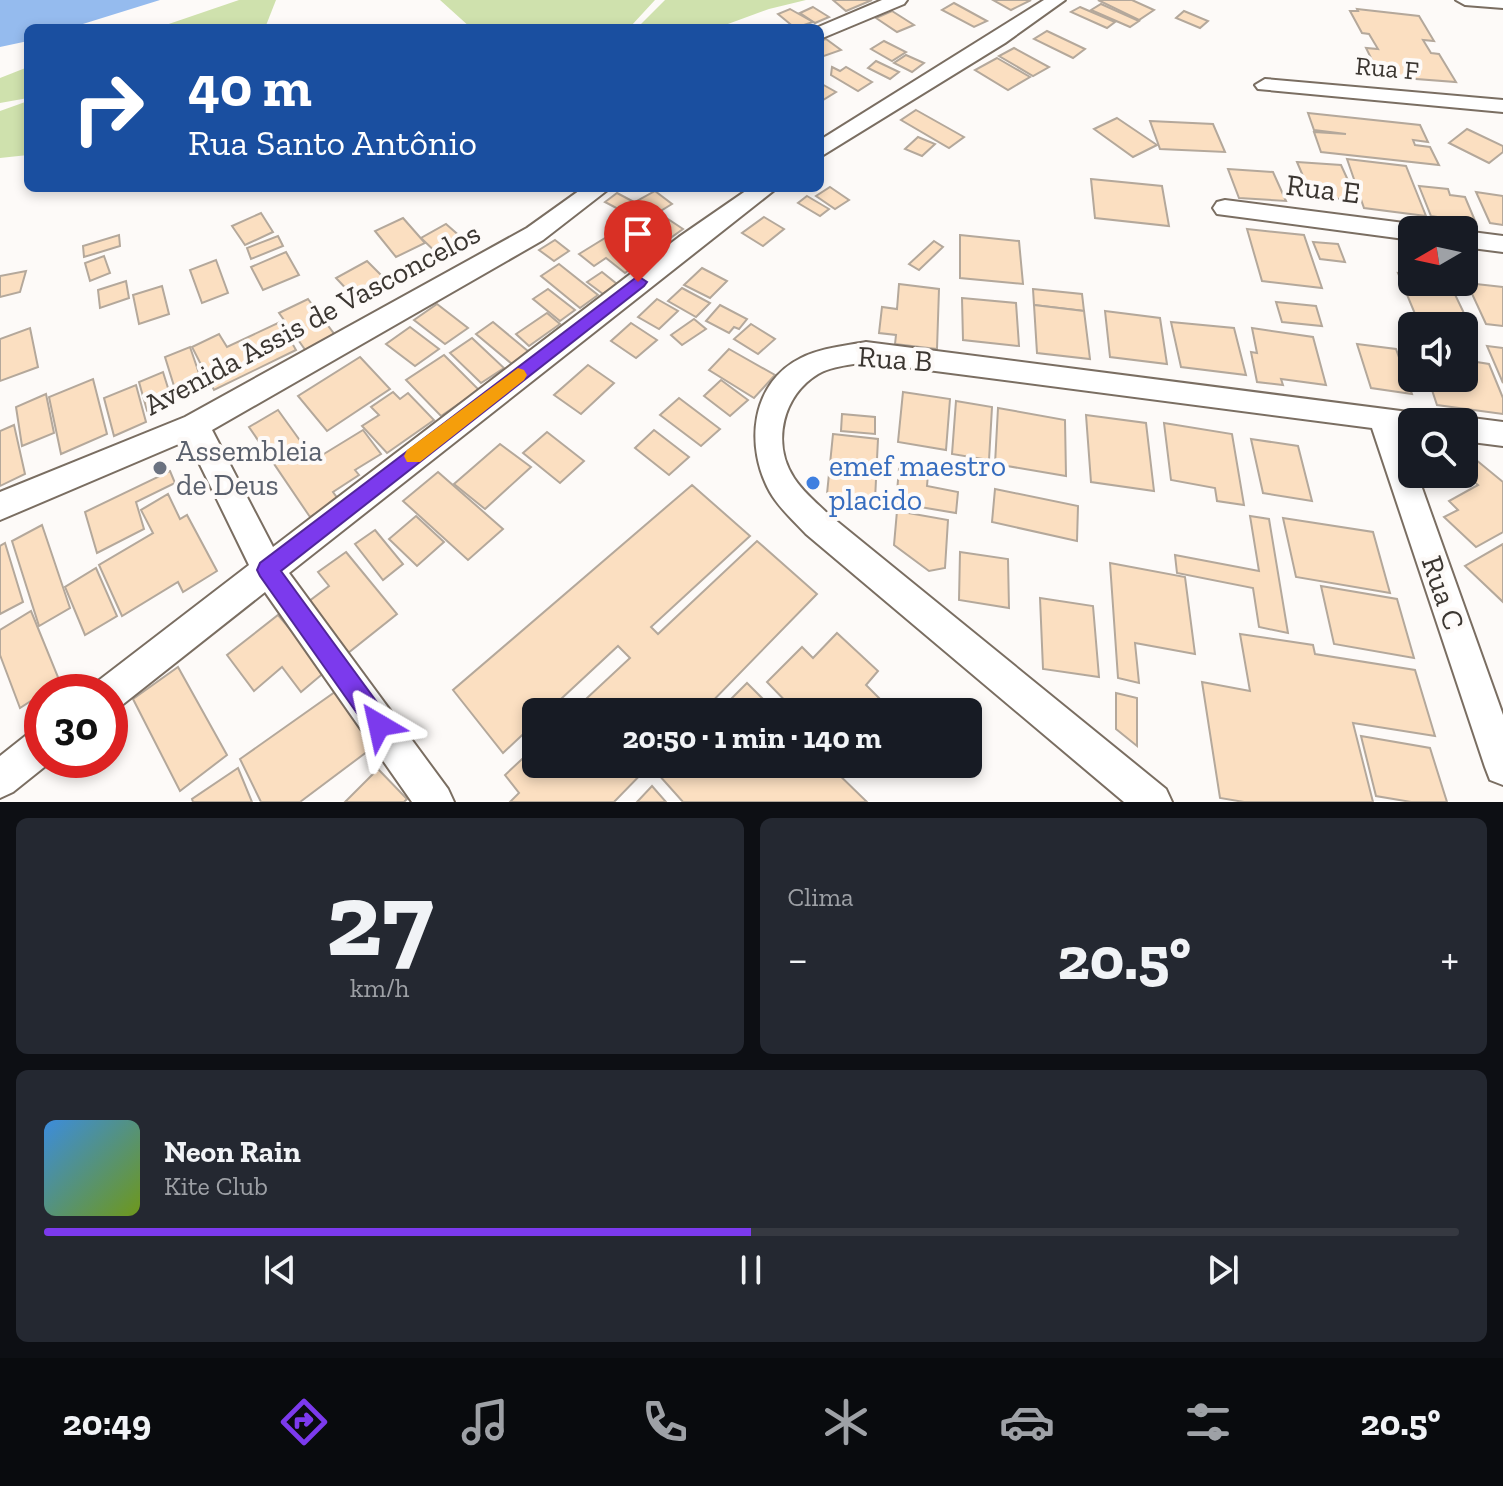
<!DOCTYPE html>
<html lang="pt">
<head>
<meta charset="utf-8">
<style>
  body { margin:0; font-family:"Zilla Slab",serif; background:#242831; color:#f1f3f6; height:100vh; display:flex; flex-direction:column; font-size:30px; white-space:nowrap }
  * { box-sizing:border-box; margin:0 }
  p { font-size:26px; color:#9ea1a6 }
  .icon { flex:none; width:44px; height:44px; fill:none; stroke:currentColor; stroke-width:2; stroke-linecap:round; stroke-linejoin:round }
  .map { position:relative; height:802px; overflow:hidden }
  .details { display:flex; flex-direction:column; gap:16px; padding:16px; background:#0d0f14; flex:1 }
  .details>* { flex:none }
  .hud { position:absolute; left:24px; top:24px; width:800px; height:168px; border-radius:12px; box-shadow:0 4px 12px #0003; background:#1a4fa0; color:#fff; overflow:hidden }
  .needle { width:52px; rotate:261deg }
  .controls { position:absolute; left:1398px; top:216px; display:grid; gap:16px }
  .controls a { display:grid; place-items:center; width:80px; height:80px; border-radius:12px; background:#171b24; box-shadow:0 4px 12px #0003; font-size:40px }
  .speed { position:absolute; left:24px; top:674px; display:flex; gap:16px; font-size:40px; font-weight:700; text-align:center }
  .speed>* { display:grid; place-content:center; width:104px; height:104px; border-radius:50%; background:#171b24; box-shadow:0 4px 12px #0003; line-height:1 }
  .speed .limit { border:12px solid #d22; background:#fff; color:#111 }
  .pin { position:absolute; display:grid; place-items:center; width:68px; height:68px; color:#fff; margin:-82px -34px; border-radius:50% 50% 50% 0; rotate:-45deg; box-shadow:0 0 8px #0007 }
  .pin .icon { rotate:45deg }
  .me { position:absolute; width:88px; margin:-44px; rotate:324deg; stroke-linejoin:round; filter:drop-shadow(0 0 6px #0008) }
  .turn { display:flex; align-items:center; gap:28px; height:168px; padding:0 32px; font-size:36px }
  .turn .icon { width:104px; height:104px; stroke-width:2.5 }
  .turn b { display:block; font-size:56px; line-height:68px }
  .big { font-size:60px; font-weight:800; line-height:1.1 }
  .details .card { flex:1; display:flex; flex-direction:column; justify-content:center; gap:12px; min-width:0; padding:0 28px; border-radius:12px; background:#242831 }
  .details .dial { align-items:center; gap:0 }
  .dial b { font-size:104px; line-height:1 }
  .song { display:flex; align-items:center; gap:24px }
  .cover { width:96px; height:96px; border-radius:12px; background:linear-gradient(135deg,hsl(210 70% 55%),hsl(80 70% 35%)) }
  .played { height:8px; border-radius:4px; background:linear-gradient(90deg,#7c3aed 50%,#363941 50%) }
  .keys { display:flex; justify-content:space-around; direction:ltr }
  .heat { display:flex; justify-content:space-between; align-items:center; font-size:44px; direction:ltr }
  .details .tiles { flex:1; display:grid; gap:16px; grid-template-columns:1fr 1fr }
  .card:last-child { grid-column:span 2 }
  .trip { position:absolute; left:522px; top:698px; width:460px; height:80px; border-radius:12px; background:#171b24; box-shadow:0 4px 12px #0003; font-weight:800; line-height:80px; text-align:center }
  .tabs { display:flex; height:128px; justify-content:space-around; align-items:center; background:#090b0e; color:#9ea1a6 }
  .tabs .icon { width:56px; height:56px }
  .tabs .active { color:#7c3aed }
  .tabs b { font-size:36px; color:#f1f3f6 }
  .map>svg:first-child { display:block }
  .green { fill:#cfe1ad }
  .water { fill:#95bbee }
  .building { fill:#fbdfc1; stroke:#b4a89b; stroke-width:2 }
  .lines { fill:none; stroke-linecap:round; stroke-linejoin:round }
  .minor-casing { stroke:#7a6e62; stroke-width:4 }
  .minor { fill:#fff; fill-rule:evenodd }
  .route { fill:#7c3aed; stroke:#51269a; stroke-width:2 }
  .slow { fill:#f59e0b }
  .worship-dot { fill:#6b7280; stroke:#fdfaf8; stroke-width:3 }
  .shop-dot { fill:#3f7fe0; stroke:#fdfaf8; stroke-width:3 }
  .labels { text-anchor:middle; dominant-baseline:central; stroke-width:8; stroke-linejoin:round; paint-order:stroke }
  .far-street-label { font-size:26px; fill:#3b3631; stroke:#fdfaf8 }
  .street-label { font-size:30px; fill:#3b3631; stroke:#fdfaf8 }
  .worship-label { font-size:30px; fill:#5b616d; stroke:#fdfaf8; text-anchor:start }
  .shop-label { font-size:30px; fill:#366cbe; stroke:#fdfaf8; text-anchor:start }
</style>
</head>
<body>
<div class="map">
<svg width="1503" height="802" viewBox="0 0 1503 802">
  <rect width="100%" height="100%" fill="#fdfaf8"/>
  <g class="green">
    <polygon points="239,0 276,0 265,28 157,28"/>
    <polygon points="440,0 655,0 631,26 633,28 471,28"/>
    <polygon points="665,0 806,0 769,9 717,28 648,28 641,24"/>
    <polygon points="28,67 28,98 0,103 0,78"/>
    <polygon points="28,101 28,155 0,158 0,111"/>
  </g>
  <polygon class="water" points="0,0 160,0 70,28 28,28 28,41 0,47"/>
  <g class="building">
    <polygon points="833,0 872,0 846,11"/>
    <polygon points="993,0 1031,0 1011,10"/>
    <polygon points="1098,0 1132,0 1154,10 1139,20"/>
    <polygon points="954,3 987,21 974,27 942,10"/>
    <polygon points="1101,4 1139,21 1130,27 1091,10"/>
    <polygon points="813,7 829,17 815,23 800,13"/>
    <polygon points="1080,7 1115,22 1107,28 1071,12"/>
    <polygon points="790,9 813,22 795,28 778,14"/>
    <polygon points="1357,9 1419,16 1434,41 1423,40 1431,53 1439,54 1456,82 1390,77 1388,73 1378,72 1366,48 1378,49 1369,34 1362,33 1350,11 1358,11"/>
    <polygon points="892,11 914,25 897,32 876,18"/>
    <polygon points="1184,11 1208,21 1200,28 1176,18"/>
    <polygon points="1047,31 1085,49 1073,58 1034,39"/>
    <polygon points="826,39 841,50 824,56 820,53 820,41"/>
    <polygon points="884,41 906,52 892,61 871,49"/>
    <polygon points="1014,48 1049,67 1033,76 999,56"/>
    <polygon points="906,55 924,63 912,72 894,63"/>
    <polygon points="997,58 1030,77 1008,90 975,70"/>
    <polygon points="876,61 899,72 890,79 868,68"/>
    <polygon points="832,67 840,71 846,67 872,82 858,91 831,75"/>
    <polygon points="820,83 836,92 823,100 820,98"/>
    <polygon points="916,110 964,137 949,148 901,120"/>
    <polygon points="1308,113 1420,125 1428,142 1413,140 1415,145 1430,147 1439,165 1321,152 1314,132 1346,134 1314,130"/>
    <polygon points="1117,118 1157,145 1133,157 1094,129"/>
    <polygon points="1150,121 1213,124 1225,152 1160,149"/>
    <polygon points="1467,129 1503,146 1503,152 1489,163 1449,143"/>
    <polygon points="918,137 935,144 922,156 905,149"/>
    <polygon points="1347,159 1406,166 1426,216 1364,208"/>
    <polygon points="1297,162 1341,165 1357,200 1312,197"/>
    <polygon points="1228,169 1273,172 1286,201 1239,198"/>
    <polygon points="1091,179 1162,186 1169,226 1095,218"/>
    <polygon points="1419,186 1448,189 1450,195 1465,197 1476,223 1431,216"/>
    <polygon points="830,187 849,200 835,209 816,196"/>
    <polygon points="655,191 672,204 654,215 637,201"/>
    <polygon points="1476,192 1503,196 1503,225 1490,223"/>
    <polygon points="617,193 634,202 622,211 605,202"/>
    <polygon points="807,196 829,209 820,216 798,203"/>
    <polygon points="642,209 655,218 665,216 644,229 629,217"/>
    <polygon points="261,213 273,232 245,245 232,226"/>
    <polygon points="665,217 683,229 662,244 645,232"/>
    <polygon points="764,217 784,229 763,246 742,233"/>
    <polygon points="403,218 425,243 396,257 375,231"/>
    <polygon points="446,224 470,245 444,260 421,238"/>
    <polygon points="623,227 663,257 647,268 640,262 625,273 606,258 594,266 579,254"/>
    <polygon points="1247,229 1304,235 1322,288 1262,281"/>
    <polygon points="119,235 120,246 84,257 83,246"/>
    <polygon points="960,235 1019,241 1023,284 960,278"/>
    <polygon points="278,236 283,246 251,259 247,248"/>
    <polygon points="555,240 569,251 554,261 539,250"/>
    <polygon points="934,241 943,247 919,270 909,264"/>
    <polygon points="1313,242 1338,244 1345,262 1320,259"/>
    <polygon points="286,252 299,275 263,290 251,267"/>
    <polygon points="104,256 110,273 90,281 85,263"/>
    <polygon points="216,260 228,293 202,303 190,270"/>
    <polygon points="367,261 384,278 352,295 336,278"/>
    <polygon points="559,264 598,295 580,308 541,276"/>
    <polygon points="702,268 727,281 710,298 684,285"/>
    <polygon points="26,271 20,292 0,297 0,276"/>
    <polygon points="602,272 617,284 603,294 587,282"/>
    <polygon points="1398,273 1412,275 1412,282 1449,282 1474,334 1464,333 1464,326 1420,326"/>
    <polygon points="126,281 129,298 100,308 98,290"/>
    <polygon points="1467,283 1503,287 1503,326 1486,324"/>
    <polygon points="899,284 939,289 937,349 895,344 896,335 879,333 882,307 897,309"/>
    <polygon points="162,286 169,314 139,324 133,295"/>
    <polygon points="682,288 710,303 696,317 668,301"/>
    <polygon points="548,289 575,310 560,321 533,299"/>
    <polygon points="1033,289 1082,294 1084,311 1034,305"/>
    <polygon points="962,298 1016,303 1019,346 963,340"/>
    <polygon points="308,299 335,335 306,351 279,313"/>
    <polygon points="657,299 678,311 659,329 638,317"/>
    <polygon points="1276,302 1316,306 1322,326 1282,322"/>
    <polygon points="437,304 468,328 445,344 414,320"/>
    <polygon points="720,305 747,319 739,329 734,327 729,333 706,321"/>
    <polygon points="1034,305 1084,311 1090,359 1037,353"/>
    <polygon points="1105,311 1160,318 1167,364 1110,357"/>
    <polygon points="547,313 560,324 529,346 516,334"/>
    <polygon points="694,319 706,329 682,345 671,335"/>
    <polygon points="280,322 296,350 214,390 192,347 219,334 227,347"/>
    <polygon points="493,322 529,352 512,364 476,334"/>
    <polygon points="1171,322 1234,328 1246,375 1181,367"/>
    <polygon points="631,323 657,340 636,358 611,341"/>
    <polygon points="751,324 775,339 758,354 734,339"/>
    <polygon points="410,327 439,349 415,366 386,344"/>
    <polygon points="30,328 38,367 0,381 0,339"/>
    <polygon points="1252,328 1313,337 1326,385 1281,379 1283,385 1257,382 1251,352 1257,353"/>
    <polygon points="472,338 504,368 481,383 450,353"/>
    <polygon points="1357,344 1396,349 1412,394 1371,388"/>
    <polygon points="1487,346 1503,348 1503,383"/>
    <polygon points="190,347 204,388 178,399 165,357"/>
    <polygon points="729,349 775,375 754,398 709,370"/>
    <polygon points="444,355 479,390 441,416 406,380"/>
    <polygon points="360,357 390,389 327,431 298,396"/>
    <polygon points="1464,360 1489,364 1503,398 1503,414 1437,405 1428,378 1464,378"/>
    <polygon points="588,365 614,383 581,414 554,395"/>
    <polygon points="163,372 173,404 148,414 139,382"/>
    <polygon points="93,379 107,434 61,454 49,397"/>
    <polygon points="721,380 748,400 730,416 704,396"/>
    <polygon points="136,385 146,422 114,436 104,398"/>
    <polygon points="393,392 400,399 408,393 434,420 387,453 362,426 379,415 371,407"/>
    <polygon points="903,392 950,399 946,450 898,442"/>
    <polygon points="46,394 54,433 22,446 16,407"/>
    <polygon points="679,398 720,429 701,446 660,415"/>
    <polygon points="956,401 992,407 989,460 952,454"/>
    <polygon points="998,408 1065,420 1066,476 995,464"/>
    <polygon points="278,410 314,460 363,430 381,454 355,470 359,475 333,492 338,499 310,517 249,427"/>
    <polygon points="842,414 875,417 875,434 841,431"/>
    <polygon points="1086,415 1146,423 1154,491 1091,482"/>
    <polygon points="1164,423 1232,434 1244,505 1217,501 1215,488 1171,480"/>
    <polygon points="14,425 25,474 0,486 0,431"/>
    <polygon points="654,430 689,457 669,475 635,448"/>
    <polygon points="547,432 584,461 560,483 523,453"/>
    <polygon points="833,434 878,439 875,500 827,494"/>
    <polygon points="1251,439 1298,446 1312,501 1263,493"/>
    <polygon points="500,444 531,467 485,509 454,484"/>
    <polygon points="1464,450 1503,482 1503,532 1476,547 1444,517 1458,510 1449,501 1478,485 1464,473"/>
    <polygon points="899,469 928,474 927,486 958,492 956,513 896,503"/>
    <polygon points="170,471 175,483 136,502 144,529 97,553 85,512"/>
    <polygon points="438,472 503,529 468,560 403,501"/>
    <polygon points="692,485 750,536 651,627 658,634 757,541 817,594 702,712 572,712 630,658 618,646 547,712 536,712 536,722 503,753 453,690"/>
    <polygon points="995,489 1078,506 1077,541 992,522"/>
    <polygon points="168,494 180,519 187,515 217,571 183,592 178,582 122,616 99,565 153,533 141,510"/>
    <polygon points="897,511 948,520 945,568 929,571 894,545"/>
    <polygon points="416,516 444,542 417,566 389,539"/>
    <polygon points="1250,516 1269,519 1288,633 1259,627 1253,588 1177,573 1175,555 1259,571"/>
    <polygon points="1283,518 1373,532 1390,593 1296,577"/>
    <polygon points="42,525 70,608 39,626 12,541"/>
    <polygon points="375,530 403,564 383,580 355,544"/>
    <polygon points="5,543 23,602 0,614 0,546"/>
    <polygon points="1503,544 1503,602 1465,566"/>
    <polygon points="346,552 397,614 343,657 304,605 329,586 318,572"/>
    <polygon points="960,552 1008,559 1009,608 959,600"/>
    <polygon points="1110,563 1185,577 1195,654 1135,643 1139,683 1118,678"/>
    <polygon points="96,568 117,616 85,635 65,587"/>
    <polygon points="1321,586 1397,599 1414,658 1334,644"/>
    <polygon points="1040,598 1093,606 1099,677 1043,669"/>
    <polygon points="31,611 60,682 20,708 0,655 0,630"/>
    <polygon points="278,615 326,671 301,692 282,667 254,691 227,655"/>
    <polygon points="837,633 878,671 866,685 885,704 877,712 796,712 767,682 802,647 813,658"/>
    <polygon points="1240,634 1313,645 1315,654 1415,670 1435,736 1353,723 1373,802 1244,802 1220,798 1202,682 1250,691"/>
    <polygon points="178,667 227,755 180,791 133,699"/>
    <polygon points="747,683 776,712 718,712"/>
    <polygon points="342,687 376,745 300,802 261,802 240,759"/>
    <polygon points="1116,693 1137,698 1137,746 1116,729"/>
    <polygon points="1361,736 1430,748 1447,802 1411,802 1376,796"/>
    <polygon points="536,746 536,764 651,764 614,802 510,802 519,793 505,775"/>
    <polygon points="668,764 828,764 867,802 683,802 658,774"/>
    <polygon points="238,768 252,802 193,802 192,799"/>
    <polygon points="378,769 407,799 404,802 345,802"/>
    <polygon points="652,786 666,802 637,802"/>
  </g>
  <g class="lines">
    <defs>
      <g id="minor">
        <polygon points="882,0 907,0 904,4 820,39 820,28 816,28"/>
        <polygon points="1044,0 1065,0 1005,43 820,157 820,140"/>
        <polygon points="1456,0 1503,0 1503,8 1465,5"/>
        <polygon points="1265,79 1503,100 1503,112 1258,89 1255,85"/>
        <polygon points="583,188 610,188 543,240 212,430 273,547 679,237 750,188 777,188 289,573 448,789 454,802 412,802 265,592 122,705 110,711 110,692 93,692 98,681 249,565 188,440 0,520 0,492 185,417 527,228"/>
        <polygon points="1225,200 1412,224 1423,230 1412,230 1412,240 1217,214 1213,208 1217,202"/>
        <polygon points="1464,231 1503,236 1503,252 1464,247"/>
        <path d="M866,342L1424,414L1428,422H1412V433L1402,432L1412,460V474H1417L1503,715V785L1490,780L1485,767L1372,428L866,362C850,365 832,366 818,374C783,395 771,443 794,478C803,492 817,503 828,514L1166,789L1172,802H1124L806,534C794,521 779,508 770,492C745,447 750,383 801,358C821,348 844,346 866,342Z"/>
        <polygon points="1464,417 1503,422 1503,446 1464,441 1464,422 1453,422"/>
        <polygon points="42,728 42,760 53,760 13,792 0,798 0,756 29,733"/>
      </g>
    </defs>
    <use href="#minor" class="minor-casing"/>
    <use href="#minor" class="minor"/>
  </g>
  <polygon class="route" points="638,276 647,282 644,286 281,571 387,716 391,725 387,733 379,736 371,733 260,576 257,570 260,563"/>
  <polygon class="slow" points="518,368 524,370 527,375 524,380 420,462 407,462 404,456 407,450"/>
  <circle class="worship-dot" cx="160" cy="468" r="8"/>
  <circle class="shop-dot" cx="813" cy="483" r="8"/>
  <g class="labels">
    <g class="far-street-label">
      <text transform="translate(1387 68) rotate(5)">Rua F</text>
    </g>
    <g class="street-label">
      <text transform="translate(1323 189) rotate(7)">Rua E</text>
      <text transform="translate(312 319) rotate(-28)">Avenida Assis de Vasconcelos</text>
      <text transform="translate(895 359) rotate(4)">Rua B</text>
      <text transform="translate(1443 593) rotate(71)">Rua C</text>
    </g>
    <g class="worship-label">
      <text x="176" y="451">Assembleia<tspan x="176" dy="34">de Deus</tspan></text>
    </g>
    <g class="shop-label">
      <text x="829" y="466">emef maestro<tspan x="829" dy="34">placido</tspan></text>
    </g>
  </g>
</svg>
<div class="controls">
<a><svg class="needle" viewBox="-14 -14 28 28"><path d="M0-13l5 13h-10z" fill="#e53935"/><path d="M0 13l5-13h-10z" fill="#9ea1a6"/></svg></a>
<a><svg class="icon" aria-label="sound" viewBox="0 0 24 24"><path d="M4 9h4l5-4v14l-5-4H4zM17 9q2 3 0 6"/></svg></a>
<a><svg class="icon" aria-label="search" viewBox="0 0 24 24"><circle cx="10" cy="10" r="6"/><path d="M15 15l6 6"/></svg></a>
</div>
<div class="speed"><div class="limit">30</div></div>
<div class="pin" style="left:638px;top:282px;background:#d93025"><svg class="icon" aria-label="arrive" viewBox="0 0 24 24"><path d="M6 21V4h12l-3 4 3 4H6"/></svg></div>
<svg class="me" style="left:379px;top:725px" viewBox="-20 -20 40 40"><path d="M0-17L14 15 0 8-14 15z" fill="#7c3aed" stroke="#fff" stroke-width="4"/></svg>
<div class="trip">20:50 · 1 min · 140 m</div>
<div class="hud">
<div class="turn"><svg class="icon" aria-label="right" viewBox="0 0 24 24"><path d="M7 20v-9h11M14 6l5 5-5 5"/></svg><div><b>40 m</b>Rua Santo Antônio</div></div>
</div>
</div>
<section class="details">
<div class="tiles">
<div class="card dial"><b>27</b><p>km/h</p></div>
<div class="card"><p>Clima</p>
<div class="heat"><a>−</a><b class="big">20.5°</b><a>+</a></div>
</div>
<div class="card">
<div class="song"><i class="cover"></i><div><b>Neon Rain</b><p>Kite Club</p></div></div>
<div class="played"></div>
<div class="keys"><svg class="icon" aria-label="previous" viewBox="0 0 24 24"><path d="M18 5L8 12l10 7zM5 5v14"/></svg><svg class="icon" aria-label="pause" viewBox="0 0 24 24"><path d="M8 5v14M16 5v14"/></svg><svg class="icon" aria-label="next" viewBox="0 0 24 24"><path d="M6 5l10 7-10 7zM19 5v14"/></svg></div>
</div>
</div>
</section>
<nav class="tabs">
<b>20:49</b>
<svg class="icon active" aria-label="directions" viewBox="0 0 24 24"><path d="M12 3l9 9-9 9-9-9zM9 14v-3h6M13 9l2 2-2 2"/></svg>
<svg class="icon" aria-label="music" viewBox="0 0 24 24"><path d="M9 18V5l10-2v13"/><circle cx="6" cy="18" r="3"/><circle cx="16" cy="16" r="3"/></svg>
<svg class="icon" aria-label="phone" viewBox="0 0 24 24"><path d="M5 4h4l2 5-3 2q2 4 5 5l2-3 5 2v4C11 20 4 13 5 4z"/></svg>
<svg class="icon" aria-label="climate" viewBox="0 0 24 24"><path d="M12 3v18M4 7l16 10M4 17L20 7"/></svg>
<svg class="icon" aria-label="car" viewBox="0 0 24 24"><path d="M5 17H2v-5l4-1 3-4h7l3 4 3 1v5h-3M9 17h6M6 11h13"/><circle cx="7" cy="17" r="2"/><circle cx="17" cy="17" r="2"/></svg>
<svg class="icon" aria-label="filters" viewBox="0 0 24 24"><path d="M4 7h16M4 17h16"/><circle cx="9" cy="7" r="2"/><circle cx="15" cy="17" r="2"/></svg>
<b>20.5°</b>
</nav>
</body>
</html>
